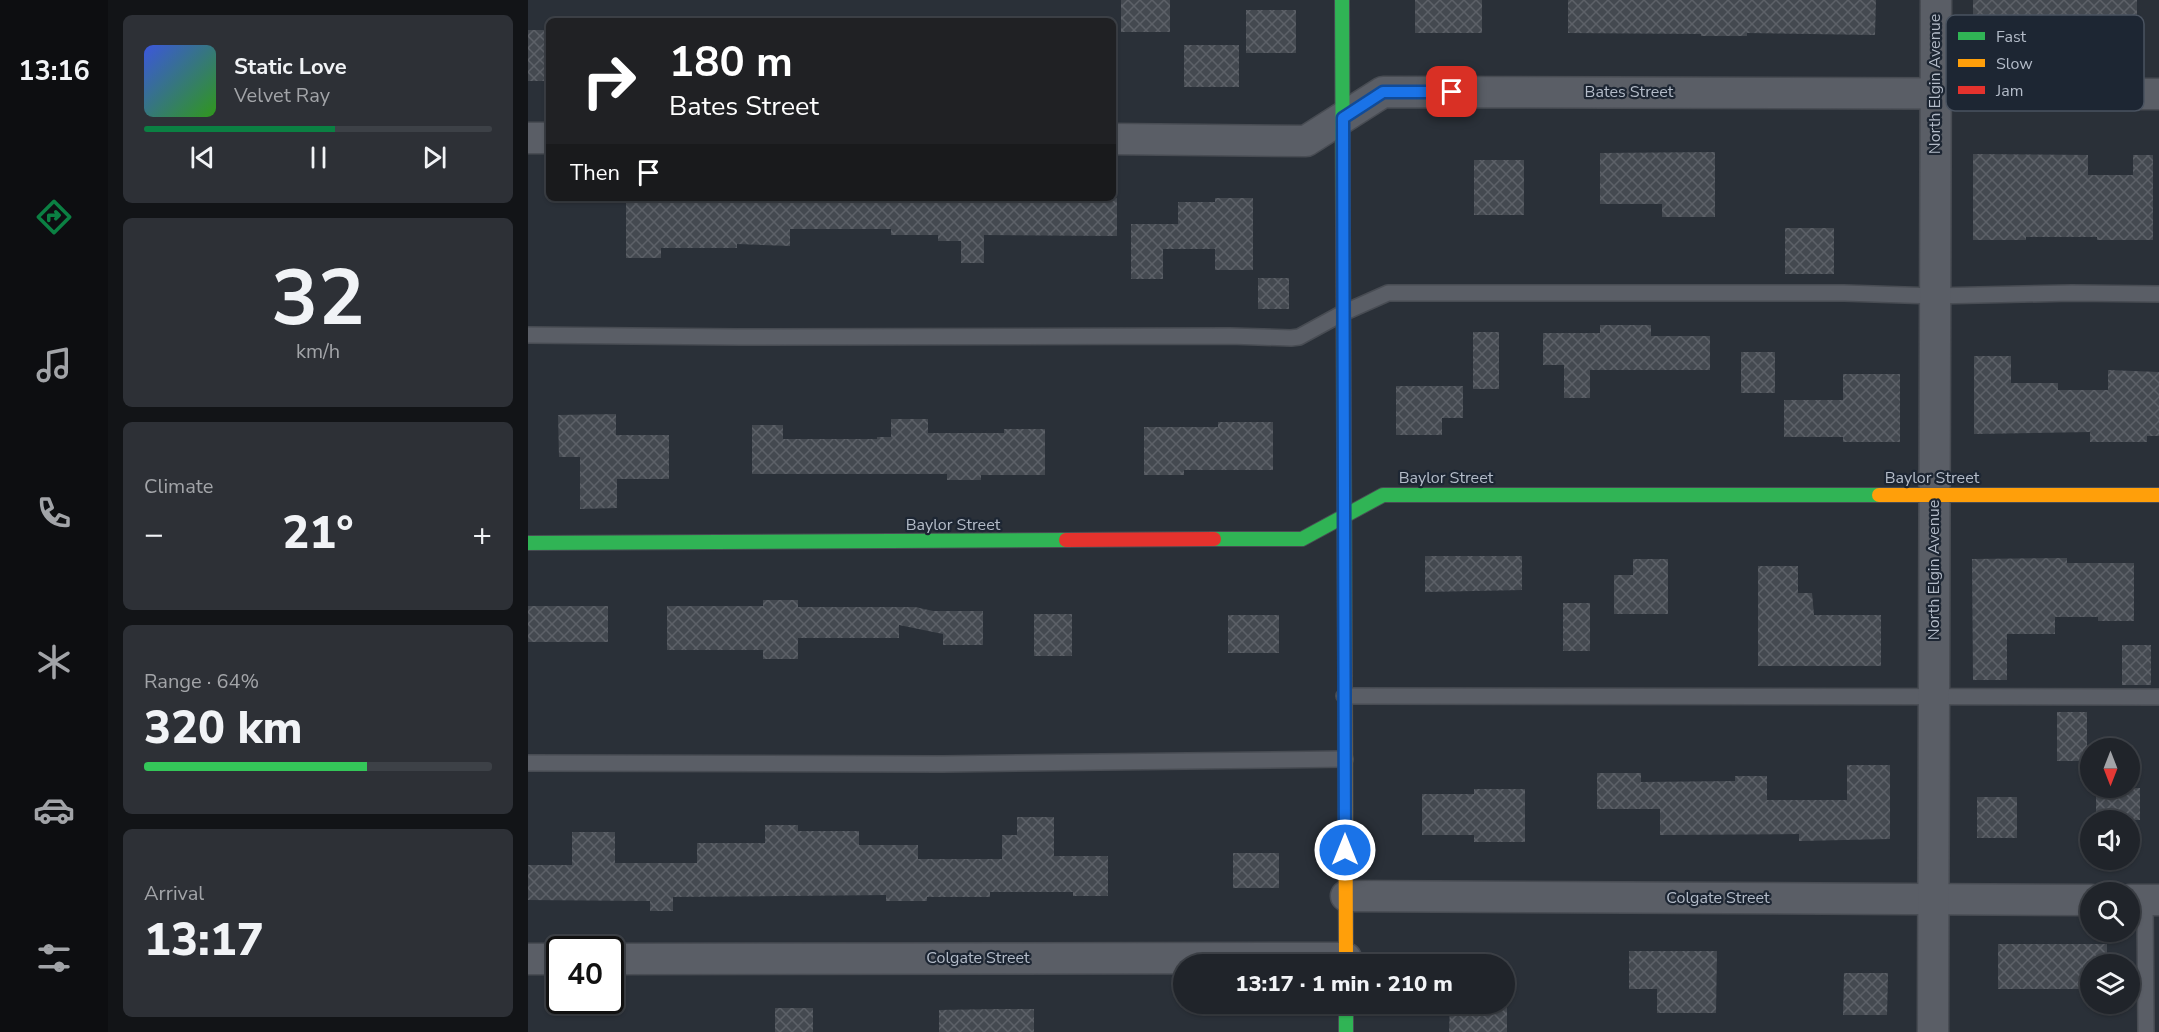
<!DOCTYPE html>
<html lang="en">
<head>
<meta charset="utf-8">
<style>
  body { margin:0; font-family:"Nunito Sans",sans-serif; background:#2d3036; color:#f1f3f6; height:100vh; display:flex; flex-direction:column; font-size:22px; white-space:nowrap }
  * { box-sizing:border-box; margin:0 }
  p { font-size:20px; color:#a2a4a8 }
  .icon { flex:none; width:33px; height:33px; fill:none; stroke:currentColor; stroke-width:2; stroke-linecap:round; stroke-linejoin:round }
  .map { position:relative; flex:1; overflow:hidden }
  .panel { display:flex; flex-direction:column; gap:15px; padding:15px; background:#121417; width:420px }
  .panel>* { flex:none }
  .top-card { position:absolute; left:18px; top:18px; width:570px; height:183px; border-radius:9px; box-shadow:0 2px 4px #0004,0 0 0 2px #3d4147; background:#202124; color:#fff; overflow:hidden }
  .needle { width:39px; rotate:180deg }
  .controls { position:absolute; left:1552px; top:738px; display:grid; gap:12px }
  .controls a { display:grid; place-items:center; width:60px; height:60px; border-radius:50%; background:#20242a; box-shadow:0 2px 4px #0004,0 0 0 2px #3d4147; font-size:30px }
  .speed { position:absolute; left:18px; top:936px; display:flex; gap:12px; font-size:30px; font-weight:700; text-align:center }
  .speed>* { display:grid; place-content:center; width:78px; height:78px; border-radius:50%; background:#20242a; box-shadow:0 2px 4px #0004,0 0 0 2px #3d4147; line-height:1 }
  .speed .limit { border:3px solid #111; border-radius:9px; background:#fff; color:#111 }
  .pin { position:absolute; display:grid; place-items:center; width:51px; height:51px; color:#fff; margin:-26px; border-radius:12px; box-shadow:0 3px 9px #0006 }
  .me { position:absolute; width:66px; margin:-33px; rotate:0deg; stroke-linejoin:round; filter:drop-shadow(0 0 4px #0008) }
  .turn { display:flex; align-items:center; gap:21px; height:126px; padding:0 24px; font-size:27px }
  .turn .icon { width:78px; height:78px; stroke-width:2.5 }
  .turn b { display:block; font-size:42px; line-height:51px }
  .then { display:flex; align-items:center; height:57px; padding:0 24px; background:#0003; gap:12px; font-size:22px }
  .big { font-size:45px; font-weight:800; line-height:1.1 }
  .panel .widget { flex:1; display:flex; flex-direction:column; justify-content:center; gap:9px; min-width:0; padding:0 21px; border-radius:9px; background:#2d3036 }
  .panel .dial { align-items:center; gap:0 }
  .dial b { font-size:78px; line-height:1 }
  .song { display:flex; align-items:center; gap:18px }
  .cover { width:72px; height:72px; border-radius:9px; background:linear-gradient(135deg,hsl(230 70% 55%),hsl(110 70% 35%)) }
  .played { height:6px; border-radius:3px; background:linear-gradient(90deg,#0b8043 55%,#3d4147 55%) }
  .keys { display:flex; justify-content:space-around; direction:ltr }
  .heat { display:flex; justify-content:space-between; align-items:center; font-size:33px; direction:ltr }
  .charge { height:9px; border-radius:4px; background:linear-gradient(90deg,#34c759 64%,#3d4147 0) }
  .trip { position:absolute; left:645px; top:954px; width:342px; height:60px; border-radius:30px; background:#20242a; box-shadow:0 2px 4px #0004,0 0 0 2px #3d4147; font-weight:800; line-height:60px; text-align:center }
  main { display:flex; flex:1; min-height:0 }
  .tab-bar { display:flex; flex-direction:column; width:108px; justify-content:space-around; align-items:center; background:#0d0e11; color:#a2a4a8 }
  .tab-bar .icon { width:42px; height:42px }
  .tab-bar .selected { color:#0b8043 }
  .tab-bar b { font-size:27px; color:#f1f3f6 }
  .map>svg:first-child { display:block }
  .building { fill:url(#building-cross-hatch) }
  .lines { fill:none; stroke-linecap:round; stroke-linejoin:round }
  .lane-casing { stroke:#484c53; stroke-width:18 }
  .street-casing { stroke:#484c53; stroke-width:33 }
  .fast-casing { stroke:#484c53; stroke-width:16 }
  .slow-casing { stroke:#484c53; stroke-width:16 }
  .jam-casing { stroke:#484c53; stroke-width:16 }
  .lane { stroke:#5a5e66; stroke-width:15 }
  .street { stroke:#5a5e66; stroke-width:30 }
  .fast { stroke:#30b455; stroke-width:14 }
  .slow { stroke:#ff9f0a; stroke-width:14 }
  .jam { stroke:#e5322d; stroke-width:14 }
  .route-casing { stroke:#114b97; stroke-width:15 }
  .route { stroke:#1a73e8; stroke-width:10 }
  .labels { text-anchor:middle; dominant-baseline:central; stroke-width:4.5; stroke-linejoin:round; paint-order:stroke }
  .street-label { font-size:16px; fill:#b4bcc9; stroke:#1d2633 }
  .key { fill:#1d2633; stroke:#4a5360; stroke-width:1.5 }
  .key-label { font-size:16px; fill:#b4bcc9 }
</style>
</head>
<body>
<main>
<nav class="tab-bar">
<b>13:16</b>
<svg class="icon selected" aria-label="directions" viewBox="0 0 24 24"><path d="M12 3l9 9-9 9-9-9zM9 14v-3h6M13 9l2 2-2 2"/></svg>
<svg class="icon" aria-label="music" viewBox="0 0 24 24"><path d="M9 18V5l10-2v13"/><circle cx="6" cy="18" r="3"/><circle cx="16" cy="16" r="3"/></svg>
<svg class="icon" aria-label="phone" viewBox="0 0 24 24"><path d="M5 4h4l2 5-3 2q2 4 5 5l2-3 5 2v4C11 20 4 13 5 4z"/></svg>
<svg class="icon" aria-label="climate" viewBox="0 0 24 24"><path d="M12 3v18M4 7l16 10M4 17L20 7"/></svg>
<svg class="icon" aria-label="car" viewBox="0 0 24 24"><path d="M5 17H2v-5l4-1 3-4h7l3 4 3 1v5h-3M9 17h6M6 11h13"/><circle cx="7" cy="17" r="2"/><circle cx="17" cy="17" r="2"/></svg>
<svg class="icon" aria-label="filters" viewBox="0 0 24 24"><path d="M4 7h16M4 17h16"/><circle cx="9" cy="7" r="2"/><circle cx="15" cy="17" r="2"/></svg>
</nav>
<section class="panel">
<div class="widget">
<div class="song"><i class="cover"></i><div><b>Static Love</b><p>Velvet Ray</p></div></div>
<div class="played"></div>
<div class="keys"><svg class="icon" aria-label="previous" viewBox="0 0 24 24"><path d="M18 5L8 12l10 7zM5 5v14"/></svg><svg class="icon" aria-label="pause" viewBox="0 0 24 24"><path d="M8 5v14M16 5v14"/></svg><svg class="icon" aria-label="next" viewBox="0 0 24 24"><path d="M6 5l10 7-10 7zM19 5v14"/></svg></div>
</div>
<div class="widget dial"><b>32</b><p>km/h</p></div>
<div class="widget"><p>Climate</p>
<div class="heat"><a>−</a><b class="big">21°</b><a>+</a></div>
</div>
<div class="widget"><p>Range · 64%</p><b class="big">320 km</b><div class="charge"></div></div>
<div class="widget"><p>Arrival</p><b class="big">13:17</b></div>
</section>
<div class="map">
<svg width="1631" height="1032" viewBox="0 0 1631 1032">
  <defs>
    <pattern id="building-cross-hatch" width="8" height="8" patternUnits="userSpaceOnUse" patternTransform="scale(1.5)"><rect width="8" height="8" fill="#444950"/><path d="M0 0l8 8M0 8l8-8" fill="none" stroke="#5d6168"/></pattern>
  </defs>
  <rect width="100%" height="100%" fill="#2a3038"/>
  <g class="building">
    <rect x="593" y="0" width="49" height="32"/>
    <rect x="887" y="0" width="67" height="33"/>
    <polygon points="1040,0 1348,0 1347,35 1219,33 1219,36 1173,36 1173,34 1040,33"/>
    <polygon points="1445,0 1609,0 1609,37 1568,37 1568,33 1499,33 1499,42 1445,42"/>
    <rect x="718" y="10" width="50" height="43"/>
    <rect x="0" y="30" width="21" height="51"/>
    <rect x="656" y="45" width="55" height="42"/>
    <polygon points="1187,152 1187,217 1134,217 1134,204 1072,204 1072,153"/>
    <polygon points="1445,154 1560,155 1560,175 1605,175 1605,155 1625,155 1625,240 1569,240 1569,237 1498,237 1498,240 1445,240"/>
    <rect x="946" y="160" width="50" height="55"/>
    <polygon points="98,198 589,198 589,236 456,235 456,263 433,263 433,241 410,241 410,235 363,235 363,229 262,229 262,246 209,244 209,248 133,248 133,258 98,258"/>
    <polygon points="687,198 725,198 725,270 687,270 687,249 635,249 635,279 603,279 603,224 650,224 650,202 687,202"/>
    <rect x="1257" y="228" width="49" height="46"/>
    <rect x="730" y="278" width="31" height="31"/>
    <polygon points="1072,325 1123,325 1123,336 1182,336 1182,370 1062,370 1062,398 1036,398 1036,365 1015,365 1015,333 1072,333"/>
    <rect x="945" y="332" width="26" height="57"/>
    <rect x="1213" y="352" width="34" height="41"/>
    <polygon points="1446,356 1483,356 1483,383 1530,383 1530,390 1580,390 1580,370 1631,372 1631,436 1619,436 1619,442 1562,442 1562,432 1446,434"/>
    <polygon points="1315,374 1372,374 1372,442 1315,442 1315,437 1256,437 1256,400 1315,400"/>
    <polygon points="868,386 935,386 935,418 914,418 914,435 868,435"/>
    <polygon points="88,414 88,435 141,435 141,479 89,479 89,508 52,509 52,457 31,457 30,415"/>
    <polygon points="363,419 400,419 400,433 476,433 476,429 517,429 517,475 453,475 453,480 419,480 419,474 224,474 224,425 255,425 255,439 349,439 349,437 363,437"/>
    <polygon points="690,422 745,422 745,470 656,470 656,475 616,475 616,427 690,427"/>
    <polygon points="897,556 994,556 994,590 897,592"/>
    <polygon points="1539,558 1539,563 1606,563 1606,621 1570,621 1570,617 1527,617 1527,634 1479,634 1479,680 1445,680 1444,559"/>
    <polygon points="1105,559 1140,559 1140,614 1086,614 1086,575 1105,575"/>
    <polygon points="1230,566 1270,566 1270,593 1284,593 1286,615 1353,615 1353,666 1230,666"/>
    <polygon points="235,600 270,600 270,607 387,607 405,611 455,611 455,645 415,645 415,634 371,625 371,638 270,638 270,659 235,659 235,650 139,650 139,606 235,606"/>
    <rect x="1035" y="603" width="27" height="48"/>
    <rect x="0" y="606" width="80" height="36"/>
    <rect x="506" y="614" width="38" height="42"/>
    <rect x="700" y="615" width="51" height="38"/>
    <rect x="1594" y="645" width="29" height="40"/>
    <rect x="1529" y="712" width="30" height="49"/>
    <polygon points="1319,765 1362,765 1362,839 1271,841 1271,834 1132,835 1132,809 1069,809 1069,773 1113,773 1113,782 1207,781 1207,776 1239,776 1239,800 1319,800"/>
    <rect x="1568" y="788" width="44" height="32"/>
    <polygon points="946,789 997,789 997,842 946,842 946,835 894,835 894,794 946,794"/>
    <rect x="1449" y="797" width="40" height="41"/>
    <polygon points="489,817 526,817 526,856 580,856 580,896 545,896 545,892 462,892 462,897 399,897 399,901 358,901 358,895 145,897 145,911 122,911 122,901 0,900 0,865 44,865 44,832 87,832 87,863 169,863 169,843 237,843 237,825 270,825 270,831 331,831 331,845 390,845 390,859 474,859 474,835 489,835"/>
    <rect x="705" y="853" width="46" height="35"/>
    <polygon points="1470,944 1579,944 1579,964 1563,964 1563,989 1470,989"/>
    <polygon points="1101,951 1189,951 1188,1013 1129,1013 1129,989 1101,989"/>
    <polygon points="1316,973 1360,973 1359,1015 1315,1015"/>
    <polygon points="922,1004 979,1004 979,1032 921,1032"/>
    <rect x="247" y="1008" width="38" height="24"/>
    <polygon points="470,1009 506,1009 506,1032 411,1032 411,1010"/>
  </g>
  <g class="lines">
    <defs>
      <g id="lane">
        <polyline points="0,335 210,337 702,336 763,338 771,337 815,313 860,293 1316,293 1407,296 1544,293 1631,294"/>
        <polyline points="816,696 1631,697"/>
        <polyline points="0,763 414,764 817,759"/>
        <polyline points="1617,900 1618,1032"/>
      </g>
      <g id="street">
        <polyline points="0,138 21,138"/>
        <polyline points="585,139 778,141 855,92 1631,94"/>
        <polyline points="818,896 1563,900"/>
        <polyline points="1602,900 1631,900"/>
        <polyline points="0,959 32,959"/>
        <polyline points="82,959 818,958"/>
        <polyline points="1405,1032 1408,0"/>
      </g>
      <g id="fast">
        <polyline points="814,0 817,675"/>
        <polyline points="686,539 774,539 855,495 1351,495"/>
        <polyline points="0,543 538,540"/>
        <polyline points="818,1004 818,1032"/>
      </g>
      <g id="slow">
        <polyline points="1351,495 1631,495"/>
        <polyline points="817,675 818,964"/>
      </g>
      <polyline id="jam" points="538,540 686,539"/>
    </defs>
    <use href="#lane" class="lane-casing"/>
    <use href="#street" class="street-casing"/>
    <use href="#fast" class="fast-casing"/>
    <use href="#slow" class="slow-casing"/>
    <use href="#jam" class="jam-casing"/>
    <use href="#lane" class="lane"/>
    <use href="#street" class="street"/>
    <use href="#fast" class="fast"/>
    <use href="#slow" class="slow"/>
    <use href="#jam" class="jam"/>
  </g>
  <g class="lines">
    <defs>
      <polyline id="route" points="817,850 815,118 855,92 924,92"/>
    </defs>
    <use href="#route" class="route-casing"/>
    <use href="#route" class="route"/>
  </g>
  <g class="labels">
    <g class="street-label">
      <text transform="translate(1407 84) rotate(-90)">North Elgin Avenue</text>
      <text x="1101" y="92">Bates Street</text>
      <text x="918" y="478">Baylor Street</text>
      <text x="1404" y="478">Baylor Street</text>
      <text x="425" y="525">Baylor Street</text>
      <text transform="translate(1406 570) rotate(-90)">North Elgin Avenue</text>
      <text x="1190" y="898">Colgate Street</text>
      <text x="450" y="958">Colgate Street</text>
    </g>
  </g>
  <rect x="1418" y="15" width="198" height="96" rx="9" class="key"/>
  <rect x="1430" y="32" width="27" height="8" fill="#30b455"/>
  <rect x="1430" y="59" width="27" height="8" fill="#ff9f0a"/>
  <rect x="1430" y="86" width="27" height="8" fill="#e5322d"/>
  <g class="key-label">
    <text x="1468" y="42">Fast</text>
    <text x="1468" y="69">Slow</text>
    <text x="1468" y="96">Jam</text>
  </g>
</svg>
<div class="controls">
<a><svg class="needle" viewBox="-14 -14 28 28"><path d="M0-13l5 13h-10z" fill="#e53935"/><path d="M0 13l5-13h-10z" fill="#a2a4a8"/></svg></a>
<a><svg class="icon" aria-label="sound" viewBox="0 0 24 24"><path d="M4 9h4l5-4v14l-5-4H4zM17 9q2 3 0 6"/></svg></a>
<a><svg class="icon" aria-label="search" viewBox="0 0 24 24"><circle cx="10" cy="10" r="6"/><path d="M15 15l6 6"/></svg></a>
<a><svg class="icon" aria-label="layers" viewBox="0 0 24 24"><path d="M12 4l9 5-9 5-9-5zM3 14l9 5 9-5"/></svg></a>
</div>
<div class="speed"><div class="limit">40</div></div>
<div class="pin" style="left:924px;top:92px;background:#d93025"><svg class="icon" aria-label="arrive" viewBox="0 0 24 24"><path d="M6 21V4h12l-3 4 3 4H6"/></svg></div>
<svg class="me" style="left:817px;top:850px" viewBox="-20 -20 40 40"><circle r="17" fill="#1a73e8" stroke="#fff" stroke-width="3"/><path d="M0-11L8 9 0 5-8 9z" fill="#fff"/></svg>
<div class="trip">13:17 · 1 min · 210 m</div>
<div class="top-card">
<div class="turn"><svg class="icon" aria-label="right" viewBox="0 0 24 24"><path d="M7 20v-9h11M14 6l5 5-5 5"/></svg><div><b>180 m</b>Bates Street</div></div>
<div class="then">Then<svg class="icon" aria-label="arrive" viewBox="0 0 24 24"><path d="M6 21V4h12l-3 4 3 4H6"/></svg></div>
</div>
</div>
</main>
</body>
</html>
